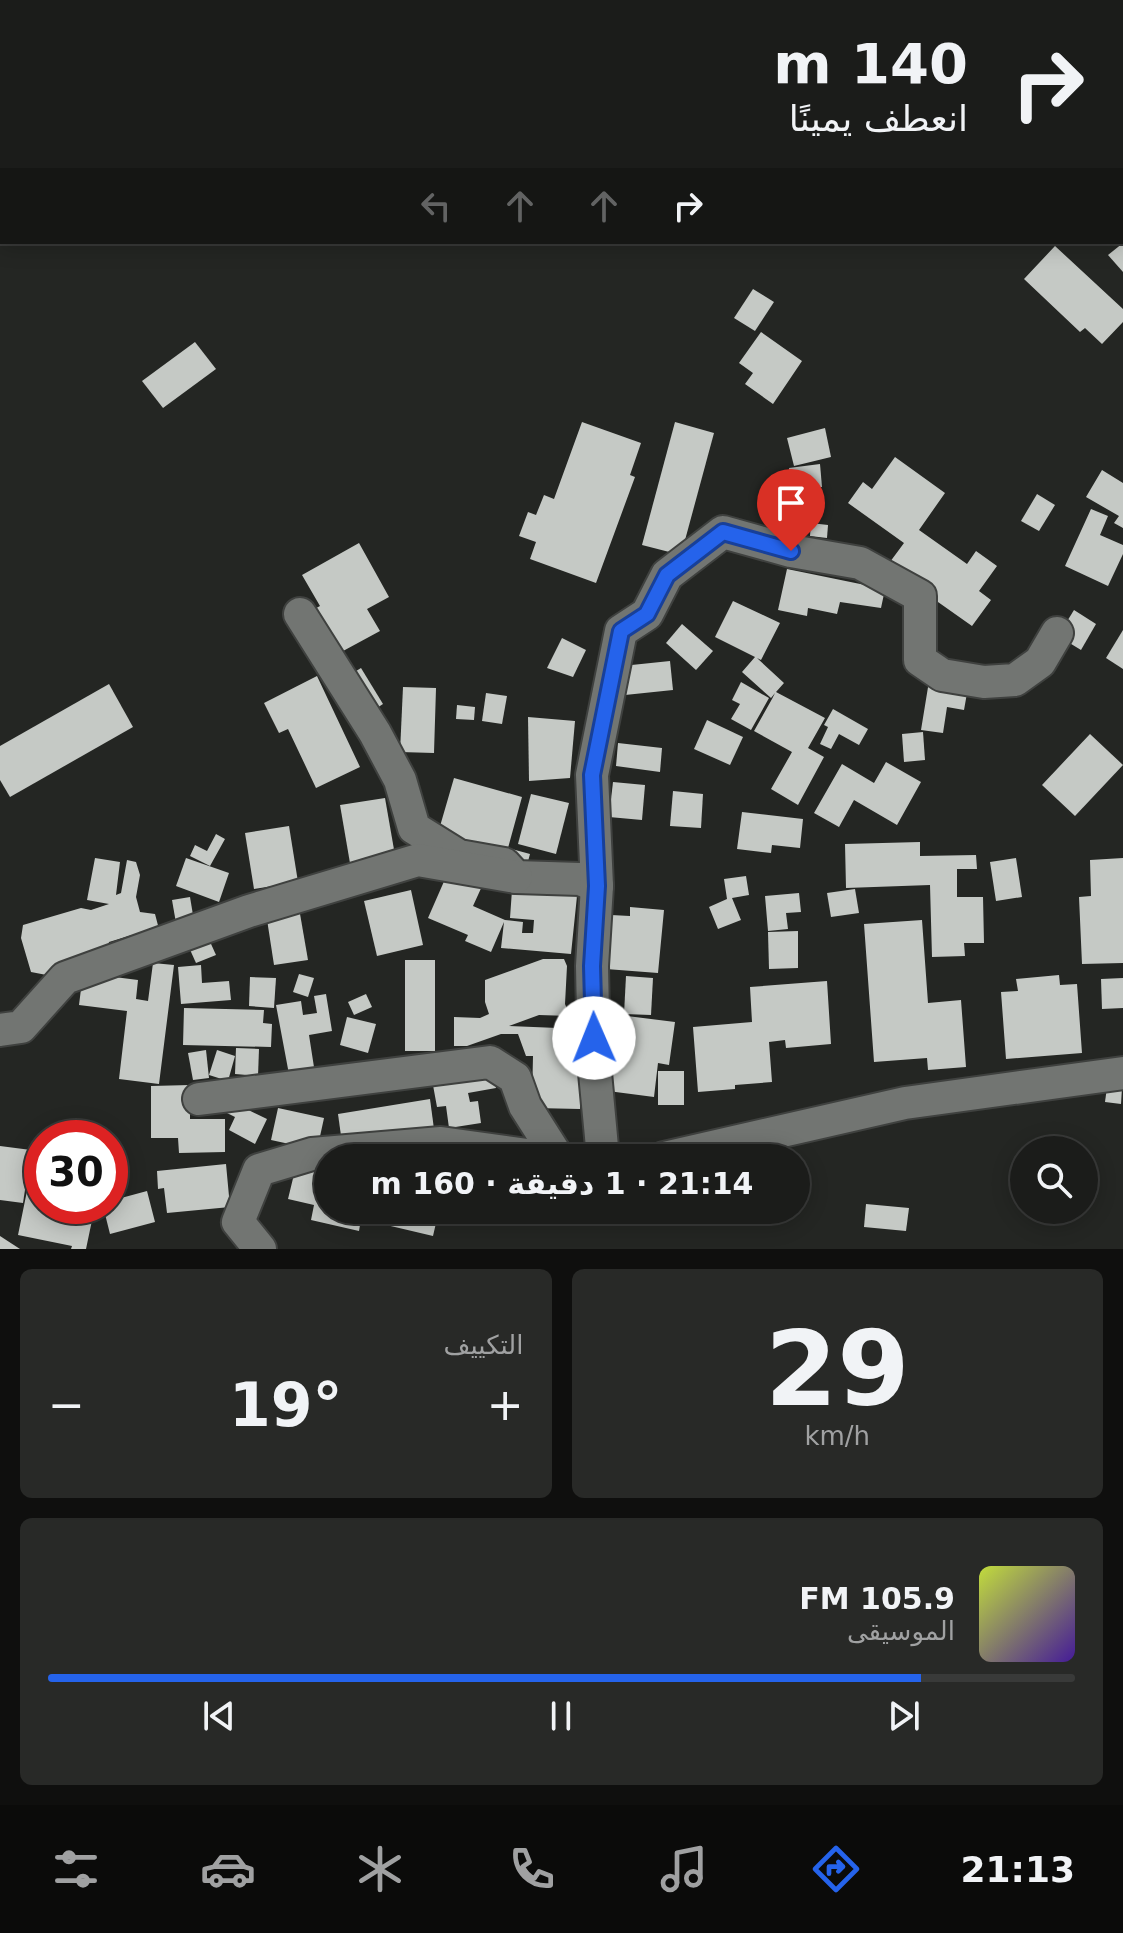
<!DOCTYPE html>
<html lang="ar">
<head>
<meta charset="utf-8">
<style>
  body { margin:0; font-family:"DejaVu Sans",Cairo,sans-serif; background:#282927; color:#f1f3f6; direction:rtl; height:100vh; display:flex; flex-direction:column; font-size:30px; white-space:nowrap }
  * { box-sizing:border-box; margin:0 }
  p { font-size:26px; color:#a0a1a2 }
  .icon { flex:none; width:44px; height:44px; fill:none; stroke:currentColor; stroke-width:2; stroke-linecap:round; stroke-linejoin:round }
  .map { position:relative; height:1249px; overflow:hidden; direction:ltr }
  .sheet { display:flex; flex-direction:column; gap:20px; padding:20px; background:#0f0f0e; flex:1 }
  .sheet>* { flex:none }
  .banner { position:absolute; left:0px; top:0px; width:1124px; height:244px; box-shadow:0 4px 20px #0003,0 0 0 2px #393a39; direction:rtl; background:#1b1c1a; color:#f1f3f6; overflow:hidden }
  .buttons { position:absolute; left:1010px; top:1136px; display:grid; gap:16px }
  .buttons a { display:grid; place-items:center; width:88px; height:88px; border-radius:50%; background:#1b1c1a; box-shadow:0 4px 20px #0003,0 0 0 2px #393a39; font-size:40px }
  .speed { position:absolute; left:24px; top:1120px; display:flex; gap:16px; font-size:40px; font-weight:700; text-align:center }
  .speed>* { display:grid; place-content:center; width:104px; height:104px; border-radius:50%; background:#1b1c1a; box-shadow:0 4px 20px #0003,0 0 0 2px #393a39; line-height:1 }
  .speed .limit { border:12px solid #d22; background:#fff; color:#111 }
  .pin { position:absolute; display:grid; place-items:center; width:68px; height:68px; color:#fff; margin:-82px -34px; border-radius:50% 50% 50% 0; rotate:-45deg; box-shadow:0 0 8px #0007 }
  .pin .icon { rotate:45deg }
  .me { position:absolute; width:88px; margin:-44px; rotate:359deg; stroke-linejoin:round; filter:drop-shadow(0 0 6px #0008) }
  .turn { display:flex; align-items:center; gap:28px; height:168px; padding:0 24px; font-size:36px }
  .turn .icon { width:104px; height:104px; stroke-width:2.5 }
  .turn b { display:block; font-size:56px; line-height:68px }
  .lanes { display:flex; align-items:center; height:76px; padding:0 24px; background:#0003; justify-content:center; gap:40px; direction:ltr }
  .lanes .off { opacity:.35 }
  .big { font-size:60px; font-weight:700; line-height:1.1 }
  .sheet .card { flex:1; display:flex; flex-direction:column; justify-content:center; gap:12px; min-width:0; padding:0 28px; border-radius:12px; background:#282927 }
  .sheet .dial { align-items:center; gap:0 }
  .dial b { font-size:104px; line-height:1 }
  .song { display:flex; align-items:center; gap:24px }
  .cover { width:96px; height:96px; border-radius:12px; background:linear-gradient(135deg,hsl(70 70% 55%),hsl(260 70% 35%)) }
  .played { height:8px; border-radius:4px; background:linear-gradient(90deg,#2563eb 85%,#393a39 85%) }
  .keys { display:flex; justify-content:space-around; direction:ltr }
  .heat { display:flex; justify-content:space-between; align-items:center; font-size:44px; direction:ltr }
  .sheet .tiles { flex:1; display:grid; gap:20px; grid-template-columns:1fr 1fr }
  .card:last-child { grid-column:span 2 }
  .trip { position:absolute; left:314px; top:1144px; width:496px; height:80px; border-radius:40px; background:#1b1c1a; box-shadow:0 4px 20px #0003,0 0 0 2px #393a39; font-weight:700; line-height:80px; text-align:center; direction:rtl }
  .dock { display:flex; height:128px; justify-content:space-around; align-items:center; background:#0b0b0a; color:#a0a1a2 }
  .dock .icon { width:56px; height:56px }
  .dock .active { color:#2563eb }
  .dock b { font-size:36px; color:#f1f3f6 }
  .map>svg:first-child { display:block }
  .building { fill:#c5c9c5 }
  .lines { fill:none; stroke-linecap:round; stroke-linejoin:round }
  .minor-casing { stroke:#3f413f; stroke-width:36 }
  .minor { stroke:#727572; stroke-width:32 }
  .route-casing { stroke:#184099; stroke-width:20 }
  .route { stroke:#2563eb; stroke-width:14 }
</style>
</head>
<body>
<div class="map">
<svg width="1123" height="1249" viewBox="0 0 1123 1249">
  <rect width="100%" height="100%" fill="#242623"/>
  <g class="building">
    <polygon points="1123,243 1123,272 1108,255"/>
    <polygon points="1055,246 1123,309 1123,322 1102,344 1085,328 1080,332 1024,279"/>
    <polygon points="753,289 774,302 755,331 734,318"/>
    <polygon points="761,332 802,361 773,404 745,384 753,373 739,363"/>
    <polygon points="195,342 216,369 163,408 142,381"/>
    <polygon points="582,422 641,443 630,475 635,477 596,583 530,559 536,542 519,536 528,512 536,515 544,495 554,499"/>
    <polygon points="675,422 714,433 681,555 642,545"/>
    <polygon points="825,428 831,457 794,466 787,438"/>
    <polygon points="895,457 945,493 919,530 967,564 976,551 997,566 979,591 991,600 972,626 887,566 904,543 848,503 863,482 872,489"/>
    <polygon points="820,464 822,487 792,491 789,468"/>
    <polygon points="1102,470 1123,483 1123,528 1114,523 1119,516 1086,497"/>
    <polygon points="1037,494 1055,505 1039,531 1021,521"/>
    <polygon points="1091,509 1108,516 1100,535 1123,545 1123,554 1108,586 1065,566"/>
    <polygon points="811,523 828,525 827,538 810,536"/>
    <polygon points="359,543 389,597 367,609 380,631 332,657 307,613 320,606 302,575"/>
    <polygon points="787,569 870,586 887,580 881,608 840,602 837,614 808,608 807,616 778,610"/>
    <polygon points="733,601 780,623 761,660 757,658 784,683 776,692 825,718 808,748 824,757 798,805 771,789 792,752 754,731 772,699 774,701 772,699 775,693 771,698 742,672 755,657 715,637"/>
    <polygon points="1074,610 1096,624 1081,650 1058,636"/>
    <polygon points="682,624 713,651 696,670 666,643"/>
    <polygon points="1123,630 1123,669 1106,658"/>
    <polygon points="562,638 586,650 573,677 547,668"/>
    <polygon points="670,661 673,690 625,695 622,666"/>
    <polygon points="361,668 383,704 366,715 343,679"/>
    <polygon points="930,675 969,682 964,710 947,707 943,733 921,730"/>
    <polygon points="317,676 360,767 316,788 288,729 279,733 264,703"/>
    <polygon points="741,682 769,698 751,730 731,719 740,704 732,700"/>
    <polygon points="109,684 133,727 10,797 0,780 0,746"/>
    <polygon points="403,687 436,688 434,753 400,752"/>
    <polygon points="486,693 507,696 502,724 482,721"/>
    <polygon points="457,705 475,707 474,720 456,719"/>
    <polygon points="833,709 868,729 859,745 839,734 831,749 820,744 828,727 824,725"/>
    <polygon points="528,717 575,721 570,778 529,781"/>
    <polygon points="707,720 743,737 730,765 694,749"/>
    <polygon points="923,732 925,760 904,762 902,734"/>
    <polygon points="1090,734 1123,765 1075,816 1042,785"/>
    <polygon points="618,743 662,748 660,772 616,766"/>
    <polygon points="886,762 921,782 897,825 854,800 839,827 814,813 842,764 874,783"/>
    <polygon points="454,778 522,797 508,848 530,854 527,865 436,840"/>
    <polygon points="613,782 645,785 642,820 609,817"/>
    <polygon points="673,791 703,794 701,828 670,826"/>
    <polygon points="531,794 569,803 556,854 518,844"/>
    <polygon points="385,798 396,861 351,869 340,805"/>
    <polygon points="742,812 803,819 800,848 772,845 771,853 737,849"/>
    <polygon points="289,826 298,882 254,889 245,833"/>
    <polygon points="216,834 225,839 210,866 190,856 195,845 207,851"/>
    <polygon points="920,842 920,856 976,855 977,869 957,869 957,897 983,897 984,943 964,943 965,956 932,957 930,885 846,888 845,844"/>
    <polygon points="95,858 120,862 116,895 121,893 127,860 136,862 140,875 136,897 140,912 155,914 160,933 144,937 132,935 109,942 105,963 57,977 31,972 21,938 23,925 81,908 91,910 109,904 87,900"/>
    <polygon points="186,858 229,873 219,902 176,886"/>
    <polygon points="1016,858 1022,897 996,901 990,862"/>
    <polygon points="1123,858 1123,963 1082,964 1079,897 1091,896 1090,860"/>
    <polygon points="449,870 483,884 473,906 505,920 523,922 522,933 533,933 534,920 510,918 512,890 577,896 571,954 501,948 504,922 491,952 465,941 468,935 428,918"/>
    <polygon points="746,876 749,895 732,898 741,920 718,929 709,907 727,899 724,879"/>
    <polygon points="855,889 859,913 831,917 827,893"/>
    <polygon points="411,890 423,945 377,956 364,901"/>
    <polygon points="799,893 801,912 786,913 788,929 768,931 765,896"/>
    <polygon points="190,897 194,921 176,923 172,900"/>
    <polygon points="630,907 664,910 658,973 606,969 611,915 630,916"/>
    <polygon points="299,908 308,960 274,965 266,913"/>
    <polygon points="922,920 928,1003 961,1000 966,1067 928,1070 927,1058 874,1062 864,924"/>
    <polygon points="798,931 798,968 769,969 768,932"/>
    <polygon points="207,935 216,955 196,963 187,943"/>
    <polygon points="543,959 564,959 567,966 565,1004 570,1016 539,1015 509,1026 582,1029 580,1109 535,1108 532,1100 533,1056 526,1056 518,1034 501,1034 467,1046 454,1046 454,1017 480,1018 489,1014 485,1002 485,980"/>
    <rect x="405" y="960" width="30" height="91"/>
    <polygon points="153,963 174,965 159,1084 119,1079 127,1011 79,1005 83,973 138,980 136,999 148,1001"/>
    <polygon points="201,965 202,983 229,981 231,1000 181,1004 178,967"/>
    <polygon points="299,974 314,978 308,997 293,992"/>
    <polygon points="1059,975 1060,985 1077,984 1082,1053 1006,1059 1001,992 1018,991 1016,979"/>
    <polygon points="626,976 653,978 651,1015 624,1014"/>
    <polygon points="250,977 276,978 274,1008 249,1006"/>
    <polygon points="1123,978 1123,1008 1102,1009 1101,979"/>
    <polygon points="827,981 831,1044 786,1048 785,1040 769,1042 772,1082 735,1085 735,1089 698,1092 693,1027 752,1022 750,987"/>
    <polygon points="326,994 332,1031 309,1035 316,1080 291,1085 276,1005 301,1001 303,1015 317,1013 314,996"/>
    <polygon points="366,994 372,1007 354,1015 348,1002"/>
    <polygon points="184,1008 264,1010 263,1023 272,1024 271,1047 183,1045"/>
    <polygon points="619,1015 675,1022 669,1065 658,1063 654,1097 608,1091"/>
    <polygon points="347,1017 376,1024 368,1053 340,1045"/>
    <polygon points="236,1048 259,1049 258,1076 235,1074"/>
    <polygon points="489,1048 496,1088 468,1093 470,1102 478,1101 481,1123 449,1128 446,1106 437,1107 428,1058"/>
    <polygon points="206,1050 209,1078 193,1080 188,1053"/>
    <polygon points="217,1050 235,1056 228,1081 209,1075"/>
    <rect x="658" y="1071" width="26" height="34"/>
    <polygon points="190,1085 190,1119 225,1119 225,1152 179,1153 178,1138 151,1138 151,1086"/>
    <polygon points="1107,1087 1122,1088 1121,1104 1105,1102"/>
    <polygon points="430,1099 434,1129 342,1143 338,1114"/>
    <polygon points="230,1101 267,1119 255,1144 229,1130 235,1117 225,1112"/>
    <polygon points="278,1108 324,1118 317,1150 271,1140"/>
    <polygon points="0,1146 31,1150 23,1203 0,1200"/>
    <polygon points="226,1164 230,1207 167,1213 164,1188 158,1189 157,1171"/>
    <polygon points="296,1166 328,1173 328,1210 439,1210 433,1236 361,1219 359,1231 311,1220 314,1205 288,1199"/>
    <polygon points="28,1186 42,1189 42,1206 95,1206 86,1249 71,1249 72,1246 18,1235"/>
    <polygon points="147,1191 155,1222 110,1234 103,1206 110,1206 110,1201"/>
    <polygon points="866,1204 909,1208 906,1231 864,1227"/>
    <polygon points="528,1210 556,1210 551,1221"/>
    <polygon points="0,1236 20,1249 0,1249"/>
  </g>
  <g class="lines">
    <defs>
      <g id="minor">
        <polyline points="1122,40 1123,40"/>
        <polyline points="1122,129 1123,130"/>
        <polyline points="300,614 375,733 400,780 414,828 459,856 504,864 516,877 580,879 597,886"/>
        <polyline points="0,1030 21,1027 65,978 249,911 418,860 516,877"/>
        <polyline points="199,1099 490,1062 515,1078 525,1106 558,1158"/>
        <polyline points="603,1158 594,1062 592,966 597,886 592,775 621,631 647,614 667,575 723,532 791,551 860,563 920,596 920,660 942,675 984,682 1015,680 1040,662 1057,633"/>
        <polyline points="664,1158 905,1103 1123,1073"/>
        <polyline points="260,1249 238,1222 259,1170 312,1154 441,1143 549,1158"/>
      </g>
    </defs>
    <use href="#minor" class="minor-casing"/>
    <use href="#minor" class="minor"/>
  </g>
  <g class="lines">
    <defs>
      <polyline id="route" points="594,1038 592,966 597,886 592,775 621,631 647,614 667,575 723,532 791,551"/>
    </defs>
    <use href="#route" class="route-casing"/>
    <use href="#route" class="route"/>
  </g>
</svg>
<div class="buttons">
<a><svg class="icon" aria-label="search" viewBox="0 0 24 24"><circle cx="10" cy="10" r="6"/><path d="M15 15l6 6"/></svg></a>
</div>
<div class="speed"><div class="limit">30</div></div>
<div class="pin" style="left:791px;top:551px;background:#d93025"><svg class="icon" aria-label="arrive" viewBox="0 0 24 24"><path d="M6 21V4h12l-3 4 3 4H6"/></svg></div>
<svg class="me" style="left:594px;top:1038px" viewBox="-20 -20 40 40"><circle r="19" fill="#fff"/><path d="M0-13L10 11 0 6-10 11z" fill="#2563eb"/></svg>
<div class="trip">21:14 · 1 دقيقة · 160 m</div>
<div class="banner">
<div class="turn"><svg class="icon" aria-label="right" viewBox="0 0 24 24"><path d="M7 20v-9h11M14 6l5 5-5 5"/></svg><div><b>140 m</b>انعطف يمينًا</div></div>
<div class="lanes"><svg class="icon off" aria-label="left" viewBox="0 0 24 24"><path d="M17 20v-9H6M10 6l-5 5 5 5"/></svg><svg class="icon off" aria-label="ahead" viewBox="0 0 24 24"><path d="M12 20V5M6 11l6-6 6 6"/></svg><svg class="icon off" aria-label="ahead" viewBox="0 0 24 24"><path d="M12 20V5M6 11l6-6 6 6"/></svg><svg class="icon" aria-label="right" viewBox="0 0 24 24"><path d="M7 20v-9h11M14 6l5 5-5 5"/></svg></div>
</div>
</div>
<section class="sheet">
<div class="tiles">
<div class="card dial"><b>29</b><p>km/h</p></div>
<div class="card"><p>التكييف</p>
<div class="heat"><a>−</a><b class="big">19°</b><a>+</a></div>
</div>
<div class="card">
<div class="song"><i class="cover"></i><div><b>105.9 FM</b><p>الموسيقى</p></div></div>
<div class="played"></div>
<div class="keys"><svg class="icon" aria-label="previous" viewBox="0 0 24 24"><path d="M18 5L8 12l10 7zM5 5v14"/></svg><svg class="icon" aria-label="pause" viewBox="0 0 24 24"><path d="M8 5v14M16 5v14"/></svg><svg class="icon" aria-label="next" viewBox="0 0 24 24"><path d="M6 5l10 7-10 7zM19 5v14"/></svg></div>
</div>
</div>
</section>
<nav class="dock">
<b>21:13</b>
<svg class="icon active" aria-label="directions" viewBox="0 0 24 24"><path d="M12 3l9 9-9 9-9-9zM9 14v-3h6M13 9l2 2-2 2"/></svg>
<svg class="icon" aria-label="music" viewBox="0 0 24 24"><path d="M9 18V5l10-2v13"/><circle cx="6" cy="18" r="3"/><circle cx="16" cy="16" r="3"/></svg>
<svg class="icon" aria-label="phone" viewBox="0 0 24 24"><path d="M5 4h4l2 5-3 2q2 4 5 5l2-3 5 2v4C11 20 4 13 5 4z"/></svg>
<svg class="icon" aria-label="climate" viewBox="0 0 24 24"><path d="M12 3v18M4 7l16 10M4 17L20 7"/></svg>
<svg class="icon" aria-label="car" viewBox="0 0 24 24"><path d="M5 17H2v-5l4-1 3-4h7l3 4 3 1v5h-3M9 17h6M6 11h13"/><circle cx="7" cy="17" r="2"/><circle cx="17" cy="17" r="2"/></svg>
<svg class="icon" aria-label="filters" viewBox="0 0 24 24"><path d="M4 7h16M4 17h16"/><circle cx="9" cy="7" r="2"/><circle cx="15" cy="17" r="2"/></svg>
</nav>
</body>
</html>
